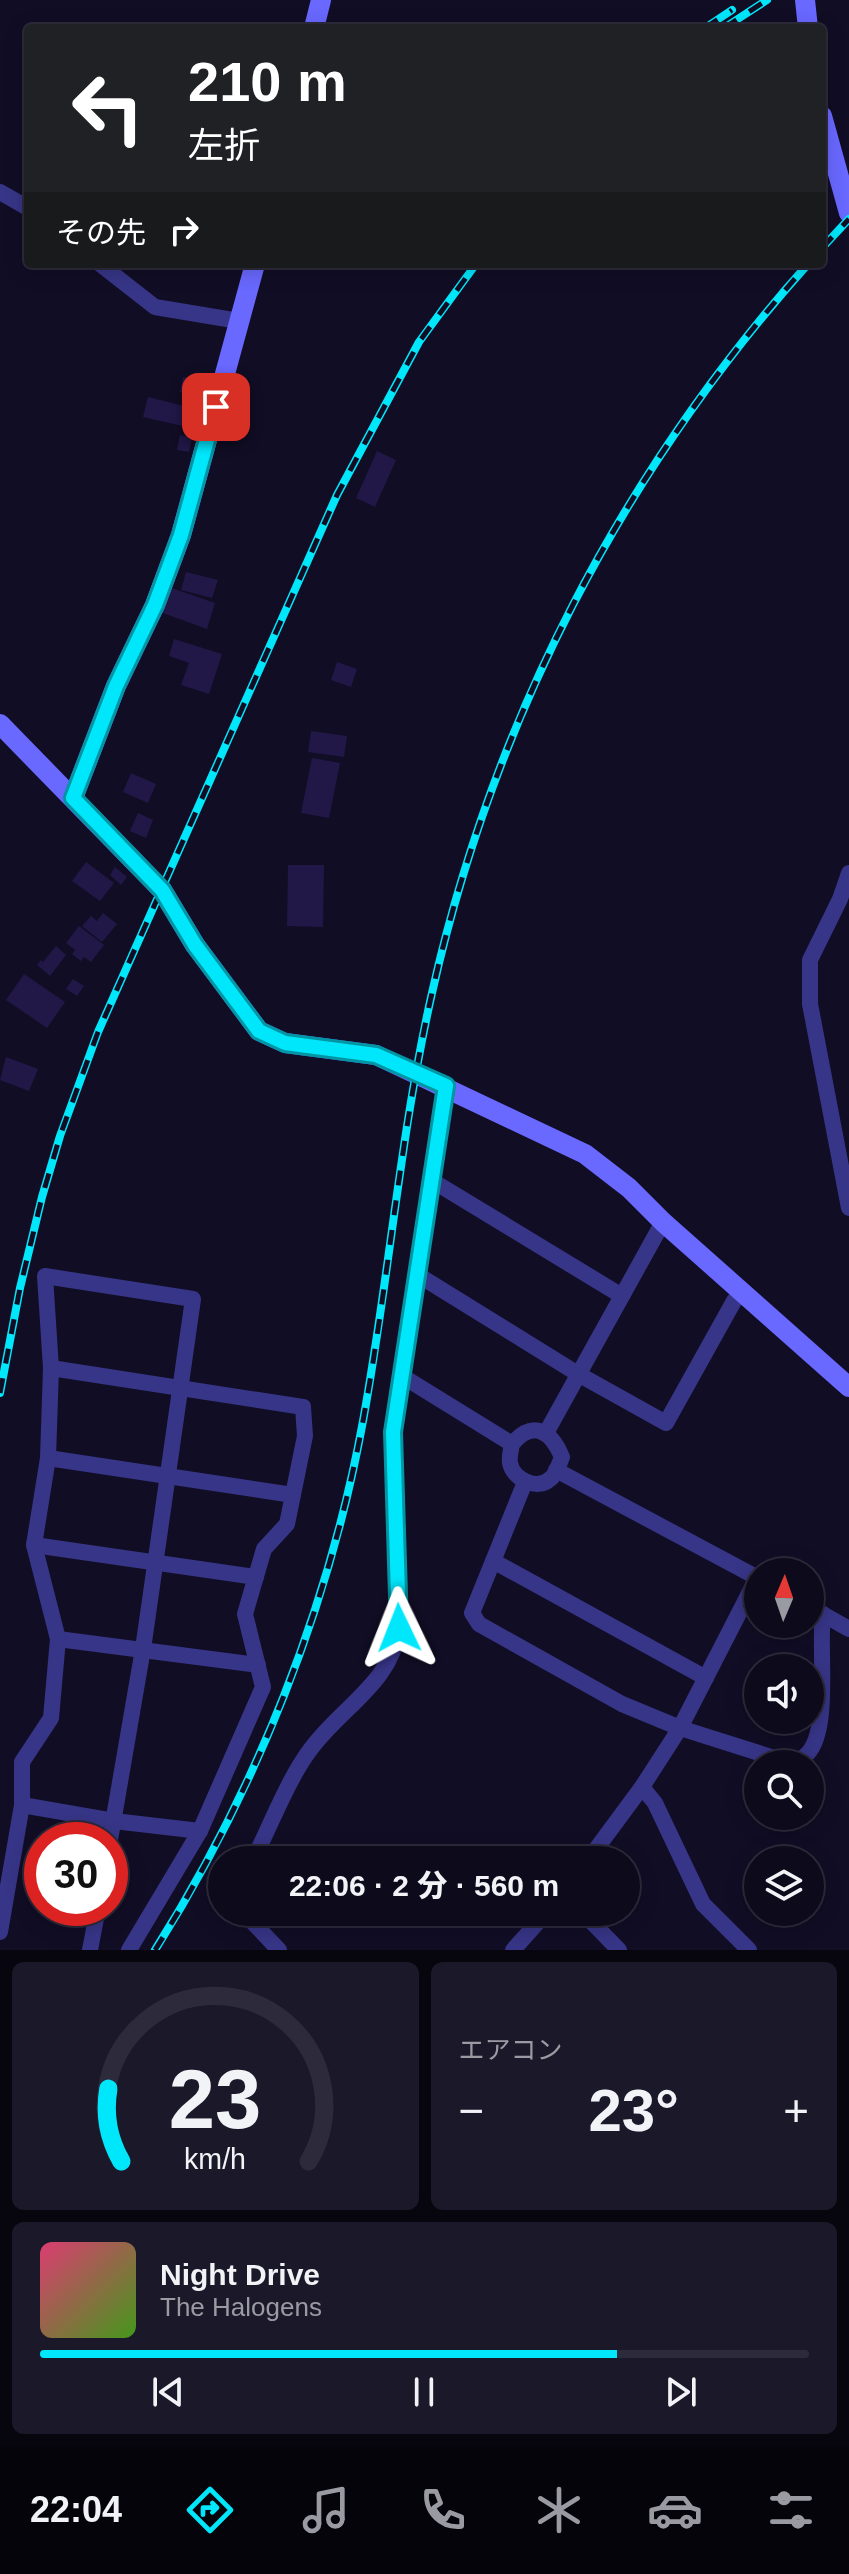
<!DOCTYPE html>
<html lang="ja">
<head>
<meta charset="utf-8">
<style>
  body { margin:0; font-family:Helvetica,"Noto Sans JP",sans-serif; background:#1b1829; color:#f1f3f6; height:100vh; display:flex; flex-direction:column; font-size:30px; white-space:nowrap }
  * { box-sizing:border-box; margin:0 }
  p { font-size:26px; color:#9a9aa3 }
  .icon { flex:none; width:44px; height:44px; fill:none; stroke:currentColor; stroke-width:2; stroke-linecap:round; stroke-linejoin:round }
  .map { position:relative; height:1950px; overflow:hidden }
  .details { display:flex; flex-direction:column; gap:12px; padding:12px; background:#07060f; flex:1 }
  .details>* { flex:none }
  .guide { position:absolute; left:24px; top:24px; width:802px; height:244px; border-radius:8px; box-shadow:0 4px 20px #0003,0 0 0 2px #2d2b3b; background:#202124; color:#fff; overflow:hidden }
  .needle { width:52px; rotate:2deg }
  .controls { position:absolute; left:744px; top:1558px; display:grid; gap:16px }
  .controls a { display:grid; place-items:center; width:80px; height:80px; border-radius:50%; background:#0d0a1c; box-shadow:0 4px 20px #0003,0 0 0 2px #2d2b3b; font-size:40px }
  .speed { position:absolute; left:24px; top:1822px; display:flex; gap:16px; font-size:40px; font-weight:700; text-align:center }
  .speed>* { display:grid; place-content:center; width:104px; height:104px; border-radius:50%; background:#0d0a1c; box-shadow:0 4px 20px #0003,0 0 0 2px #2d2b3b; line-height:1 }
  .speed .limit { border:12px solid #d22; background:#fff; color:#111 }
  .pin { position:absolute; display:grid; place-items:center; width:68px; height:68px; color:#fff; margin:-34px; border-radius:16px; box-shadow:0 4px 12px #0006 }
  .me { position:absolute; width:88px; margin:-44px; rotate:358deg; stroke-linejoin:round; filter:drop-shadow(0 0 6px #0008) }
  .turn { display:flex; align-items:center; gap:28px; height:168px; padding:0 32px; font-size:36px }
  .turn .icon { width:104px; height:104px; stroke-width:2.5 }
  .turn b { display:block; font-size:56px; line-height:68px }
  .then { display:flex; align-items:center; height:76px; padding:0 32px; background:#0003; gap:16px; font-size:30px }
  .big { font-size:60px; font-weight:800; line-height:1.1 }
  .details .tile { flex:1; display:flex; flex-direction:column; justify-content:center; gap:12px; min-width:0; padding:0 28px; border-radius:12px; background:#1b1829 }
  .details .dial { align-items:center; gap:0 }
  .dial svg { height:208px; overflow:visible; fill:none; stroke:#2d2b3b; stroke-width:7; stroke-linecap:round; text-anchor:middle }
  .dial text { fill:#f1f3f6; stroke:none }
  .song { display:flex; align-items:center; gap:24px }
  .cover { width:96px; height:96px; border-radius:12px; background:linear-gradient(135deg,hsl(340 70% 55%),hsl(100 70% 35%)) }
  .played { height:8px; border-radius:4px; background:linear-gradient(90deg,#00e7fc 75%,#2d2b3b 75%) }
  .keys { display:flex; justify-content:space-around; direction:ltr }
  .heat { display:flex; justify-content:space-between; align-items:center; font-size:44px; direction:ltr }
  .details .tiles { flex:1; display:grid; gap:12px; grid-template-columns:1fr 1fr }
  .tile:last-child { grid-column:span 2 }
  .trip { position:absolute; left:208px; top:1846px; width:432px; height:80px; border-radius:40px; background:#0d0a1c; box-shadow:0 4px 20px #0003,0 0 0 2px #2d2b3b; font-weight:800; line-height:80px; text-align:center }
  .menu { display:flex; height:128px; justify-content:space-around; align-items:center; background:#05040b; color:#9a9aa3 }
  .menu .icon { width:56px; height:56px }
  .menu .current { color:#00e7fc }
  .menu b { font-size:36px; color:#f1f3f6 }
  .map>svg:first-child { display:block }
  .building { fill:#211847 }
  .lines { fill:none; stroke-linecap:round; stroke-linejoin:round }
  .street { stroke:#373587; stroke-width:16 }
  .secondary { stroke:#6968ff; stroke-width:20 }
  .rail-casing { stroke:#00e7fc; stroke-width:8 }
  .rail { stroke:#110d25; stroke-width:5; stroke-dasharray:15; stroke-linecap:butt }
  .route-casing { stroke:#0096a4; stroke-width:20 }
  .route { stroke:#00e7fc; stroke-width:14 }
</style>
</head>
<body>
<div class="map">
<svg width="849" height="1950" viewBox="0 0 849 1950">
  <rect width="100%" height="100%" fill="#110d25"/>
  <g class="building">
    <polygon points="183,377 198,380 195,396 180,392"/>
    <polygon points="148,397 192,408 187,427 143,417"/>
    <polygon points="180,435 192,438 189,452 177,450"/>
    <polygon points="377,451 396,460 375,507 356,498"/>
    <polygon points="186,572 218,580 212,598 181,590"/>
    <polygon points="169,587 215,603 207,629 160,612"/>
    <polygon points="174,639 222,654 209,694 181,685 189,663 169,656"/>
    <polygon points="337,662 357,669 351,687 331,680"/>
    <polygon points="311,731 347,736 344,757 308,752"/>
    <polygon points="312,758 340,763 329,818 301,813"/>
    <polygon points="131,773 156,784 148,803 123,792"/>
    <polygon points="138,813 153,820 146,838 130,831"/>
    <polygon points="86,862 114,883 100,901 72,881"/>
    <polygon points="288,865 324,865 323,927 287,926"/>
    <polygon points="115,867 127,877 121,885 110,875"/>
    <polygon points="103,913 117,924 102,942 82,926 91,916 97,921"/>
    <polygon points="79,926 104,945 91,962 84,957 81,961 72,954 75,950 66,943"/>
    <polygon points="56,946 66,955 50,976 37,965 41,960 43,962"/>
    <polygon points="24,974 65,1002 47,1028 6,1000"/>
    <polygon points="73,979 84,986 77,996 66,989"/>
    <polygon points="6,1057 38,1069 29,1091 0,1080"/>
  </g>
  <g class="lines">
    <g class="street">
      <polyline points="0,192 28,208"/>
      <polyline points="100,264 155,307 239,321"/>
      <polyline points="849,873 840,899 810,960 810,1004 849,1208"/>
      <polyline points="431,1180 622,1296"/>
      <polyline points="418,1275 578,1374 666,1423 734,1301 742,1293"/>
      <polyline points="51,1368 303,1407 305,1436 287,1524 264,1549 245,1614 263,1687 200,1831 129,1950"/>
      <path d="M402,1376L512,1444C511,1449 509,1457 510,1463C513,1479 537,1491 550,1479C556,1475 559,1464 562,1457C551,1431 533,1419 512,1444"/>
      <polyline points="546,1433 663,1222"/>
      <polyline points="48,1458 293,1495"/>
      <polyline points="556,1470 758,1578"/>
      <path d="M525,1482L472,1613L479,1624L622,1704L680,1728L787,1762C793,1760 801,1760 805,1756C832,1735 818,1648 823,1614"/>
      <polyline points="34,1545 256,1577"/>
      <polyline points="493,1561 706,1678"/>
      <polyline points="810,1607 849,1629"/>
      <polyline points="58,1639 258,1665"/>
      <polyline points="22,1805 114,1821 200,1831"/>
      <path d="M253,1860C270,1827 288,1779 310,1750C341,1707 392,1683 399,1628L393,1432L446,1086"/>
      <polyline points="588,1860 642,1787"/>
      <polyline points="243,1912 279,1950"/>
      <polyline points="582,1912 619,1950"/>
      <polyline points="0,1932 22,1805 22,1762 51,1718 58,1639 34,1545 48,1458 51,1368 45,1276 193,1299 143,1649 110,1840"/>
      <polyline points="90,1950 98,1908"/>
      <polyline points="513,1950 547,1912"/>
      <polyline points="749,1950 703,1904 655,1803 642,1787 680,1728 757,1578"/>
    </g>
    <g class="secondary">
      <polyline points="805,0 808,28"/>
      <polyline points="314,28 321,0"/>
      <polyline points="822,116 849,213"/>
      <polyline points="0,724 162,890 195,945 259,1031 285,1043 376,1055 585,1154 629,1188 663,1222 849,1387"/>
      <polyline points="73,798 116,686 155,605 181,535 255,264"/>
    </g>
    <defs>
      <g id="rail">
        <polyline points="705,28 732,10"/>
        <polyline points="724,28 767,0"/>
        <polyline points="822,248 849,219"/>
        <polyline points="0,1393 20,1288 42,1197 60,1136 98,1032 337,495 419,342 476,264"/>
        <path d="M155,1950C256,1790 329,1607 363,1421C389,1279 400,1134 432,993C493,721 622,472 808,264"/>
      </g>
    </defs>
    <use href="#rail" class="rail-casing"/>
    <use href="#rail" class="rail"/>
  </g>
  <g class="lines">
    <defs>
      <polyline id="route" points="216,407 181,535 155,605 116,686 73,798 162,890 195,945 259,1031 285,1043 376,1055 446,1086 393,1432 399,1628"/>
    </defs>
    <use href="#route" class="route-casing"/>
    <use href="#route" class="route"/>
  </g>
</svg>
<div class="controls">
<a><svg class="needle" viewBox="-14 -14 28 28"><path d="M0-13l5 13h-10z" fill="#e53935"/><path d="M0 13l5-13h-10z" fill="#9a9aa3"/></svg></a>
<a><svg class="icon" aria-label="sound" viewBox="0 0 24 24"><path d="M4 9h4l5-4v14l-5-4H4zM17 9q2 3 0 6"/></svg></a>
<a><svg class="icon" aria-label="search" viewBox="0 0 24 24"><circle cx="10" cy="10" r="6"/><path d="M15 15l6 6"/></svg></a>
<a><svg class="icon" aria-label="layers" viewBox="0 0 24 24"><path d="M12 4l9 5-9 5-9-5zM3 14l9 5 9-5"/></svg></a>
</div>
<div class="speed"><div class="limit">30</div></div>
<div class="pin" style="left:216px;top:407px;background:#d93025"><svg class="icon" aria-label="arrive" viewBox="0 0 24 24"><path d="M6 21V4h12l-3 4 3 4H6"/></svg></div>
<svg class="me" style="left:399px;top:1628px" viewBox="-20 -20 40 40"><path d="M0-17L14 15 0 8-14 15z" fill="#00e7fc" stroke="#fff" stroke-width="4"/></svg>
<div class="trip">22:06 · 2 分 · 560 m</div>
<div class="guide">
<div class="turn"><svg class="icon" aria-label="left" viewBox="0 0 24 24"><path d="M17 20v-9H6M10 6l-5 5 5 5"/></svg><div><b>210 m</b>左折</div></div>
<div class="then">その先<svg class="icon" aria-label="right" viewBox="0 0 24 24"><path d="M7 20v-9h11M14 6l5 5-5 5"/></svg></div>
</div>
</div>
<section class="details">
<div class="tiles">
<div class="tile dial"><svg viewBox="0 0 100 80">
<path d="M14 69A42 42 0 1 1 86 69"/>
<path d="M14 69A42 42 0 0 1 9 41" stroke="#00e7fc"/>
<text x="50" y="56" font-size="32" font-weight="700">23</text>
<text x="50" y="72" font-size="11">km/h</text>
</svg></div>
<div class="tile"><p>エアコン</p>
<div class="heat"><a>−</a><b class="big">23°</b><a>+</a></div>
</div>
<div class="tile">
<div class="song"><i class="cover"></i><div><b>Night Drive</b><p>The Halogens</p></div></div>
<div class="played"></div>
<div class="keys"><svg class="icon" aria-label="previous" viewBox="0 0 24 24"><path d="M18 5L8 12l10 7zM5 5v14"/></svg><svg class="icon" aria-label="pause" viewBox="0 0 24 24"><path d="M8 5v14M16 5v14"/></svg><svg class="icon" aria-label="next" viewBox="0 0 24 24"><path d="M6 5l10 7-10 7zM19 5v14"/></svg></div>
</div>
</div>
</section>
<nav class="menu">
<b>22:04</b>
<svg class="icon current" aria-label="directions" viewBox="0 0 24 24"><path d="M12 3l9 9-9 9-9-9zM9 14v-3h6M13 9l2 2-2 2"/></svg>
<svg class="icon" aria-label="music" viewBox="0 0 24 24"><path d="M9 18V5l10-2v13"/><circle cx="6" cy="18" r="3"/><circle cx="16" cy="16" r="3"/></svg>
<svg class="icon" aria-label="phone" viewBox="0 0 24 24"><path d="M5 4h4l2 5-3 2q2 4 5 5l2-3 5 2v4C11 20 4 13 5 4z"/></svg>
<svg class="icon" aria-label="climate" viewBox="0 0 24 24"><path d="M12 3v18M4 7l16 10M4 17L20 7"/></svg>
<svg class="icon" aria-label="car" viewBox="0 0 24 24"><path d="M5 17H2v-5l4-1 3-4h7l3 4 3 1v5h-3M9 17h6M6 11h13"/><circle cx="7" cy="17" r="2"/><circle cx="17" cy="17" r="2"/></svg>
<svg class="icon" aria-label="filters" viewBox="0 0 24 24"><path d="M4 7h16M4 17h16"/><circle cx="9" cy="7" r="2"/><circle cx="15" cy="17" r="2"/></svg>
</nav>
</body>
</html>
